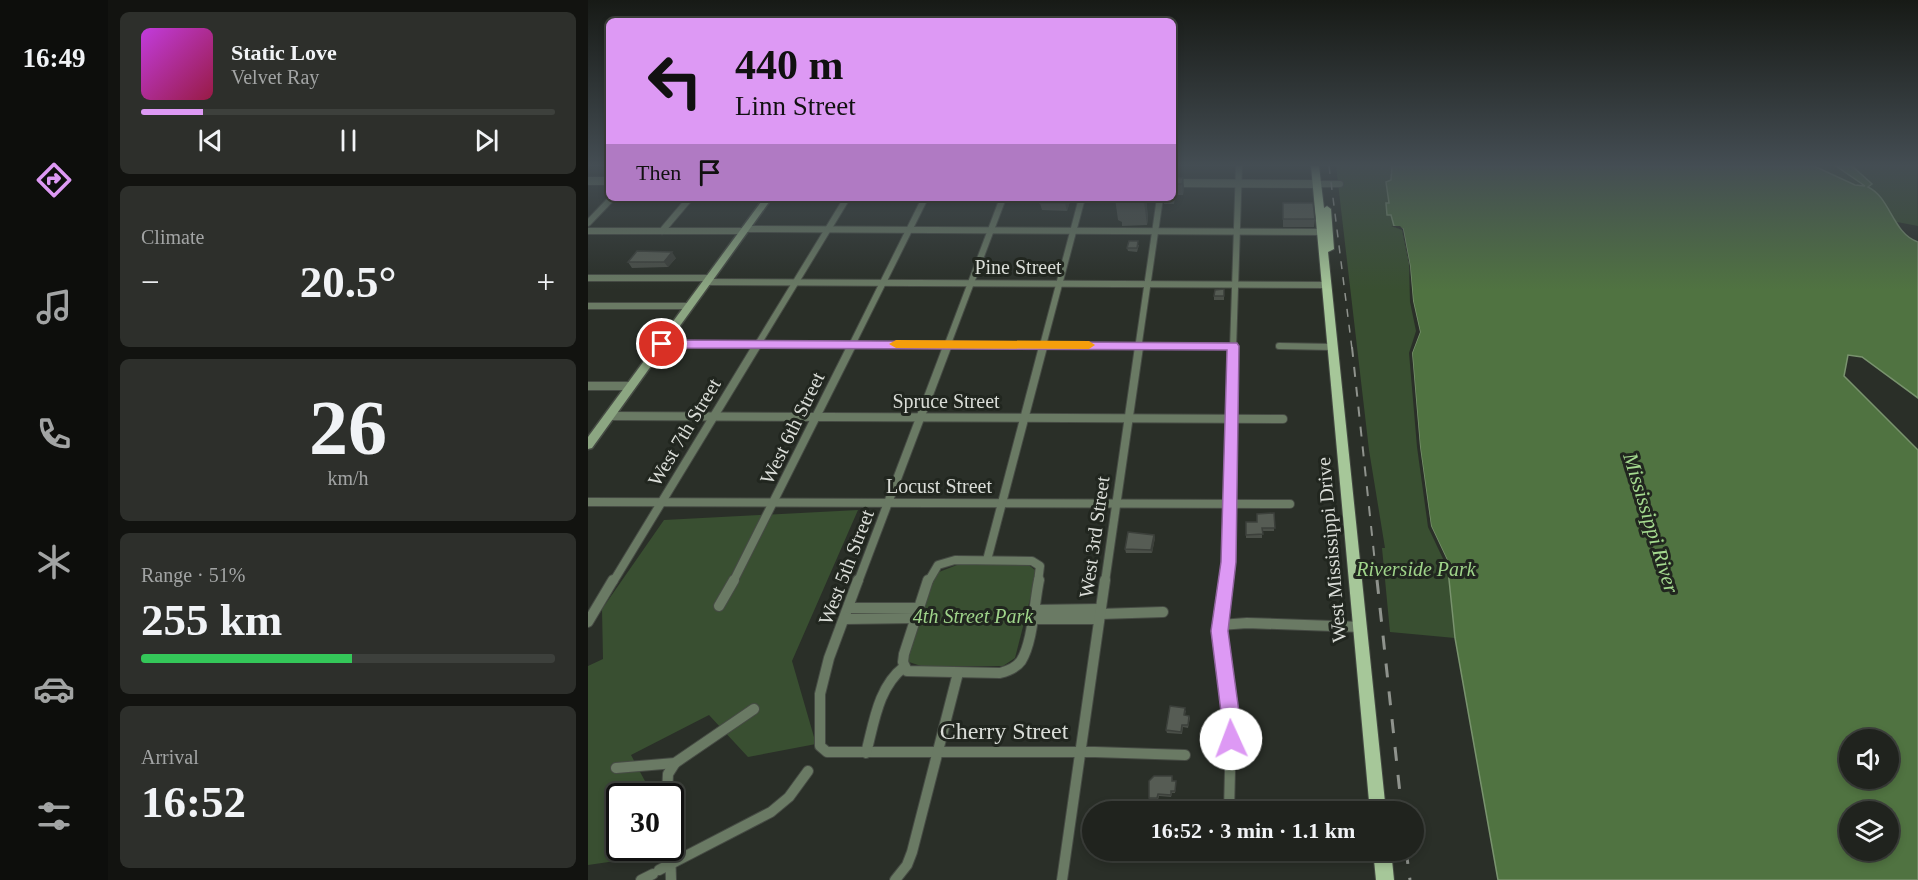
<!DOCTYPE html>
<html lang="en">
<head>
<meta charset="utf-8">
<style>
  body { margin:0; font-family:"Times New Roman",serif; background:#2d2f2b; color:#f1f3f6; height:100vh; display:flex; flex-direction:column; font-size:22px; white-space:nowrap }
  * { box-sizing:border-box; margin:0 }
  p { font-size:20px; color:#a2a4a4 }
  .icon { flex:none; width:33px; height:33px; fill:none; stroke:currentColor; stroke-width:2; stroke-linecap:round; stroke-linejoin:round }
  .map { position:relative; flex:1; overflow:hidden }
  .panel { display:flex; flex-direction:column; gap:12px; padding:12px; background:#121310; width:480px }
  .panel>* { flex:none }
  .hud { position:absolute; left:18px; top:18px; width:570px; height:183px; border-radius:9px; box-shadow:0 3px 9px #0003,0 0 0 2px #3d403c; background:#dd99f4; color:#111; overflow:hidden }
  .tools { position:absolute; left:1251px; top:729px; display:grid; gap:12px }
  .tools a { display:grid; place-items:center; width:60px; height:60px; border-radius:50%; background:#20231e; box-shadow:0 3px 9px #0003,0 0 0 2px #3d403c; font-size:30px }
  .speed { position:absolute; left:18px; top:783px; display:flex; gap:12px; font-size:30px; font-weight:700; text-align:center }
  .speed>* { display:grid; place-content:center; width:78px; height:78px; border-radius:50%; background:#20231e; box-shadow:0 3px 9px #0003,0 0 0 2px #3d403c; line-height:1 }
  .speed .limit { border:3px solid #111; border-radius:9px; background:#fff; color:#111 }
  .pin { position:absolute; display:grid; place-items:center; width:51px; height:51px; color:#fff; margin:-26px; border:3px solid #fff; border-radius:50%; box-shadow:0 2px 6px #0007 }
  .me { position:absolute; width:66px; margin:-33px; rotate:358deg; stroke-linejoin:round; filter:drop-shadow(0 0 4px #0008) }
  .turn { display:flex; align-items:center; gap:21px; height:126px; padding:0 30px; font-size:27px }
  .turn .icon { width:78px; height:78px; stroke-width:2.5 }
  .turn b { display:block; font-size:42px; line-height:51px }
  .then { display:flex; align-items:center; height:57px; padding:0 30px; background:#0003; gap:12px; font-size:22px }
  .big { font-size:45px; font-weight:800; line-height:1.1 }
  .panel .card { flex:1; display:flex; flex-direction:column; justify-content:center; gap:9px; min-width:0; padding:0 21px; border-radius:9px; background:#2d2f2b }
  .panel .dial { align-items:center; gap:0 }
  .dial b { font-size:78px; line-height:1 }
  .song { display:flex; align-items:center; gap:18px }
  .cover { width:72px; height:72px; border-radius:9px; background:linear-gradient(135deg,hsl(290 70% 55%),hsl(340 70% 35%)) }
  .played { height:6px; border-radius:3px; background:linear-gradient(90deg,#dd99f4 15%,#3d403c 15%) }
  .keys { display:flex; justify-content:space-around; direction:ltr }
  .heat { display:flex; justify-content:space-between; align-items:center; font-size:33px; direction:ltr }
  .charge { height:9px; border-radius:4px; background:linear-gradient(90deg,#34c759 51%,#3d403c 0) }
  .trip { position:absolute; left:494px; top:801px; width:342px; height:60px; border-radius:30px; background:#20231e; box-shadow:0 3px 9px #0003,0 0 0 2px #3d403c; font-weight:800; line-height:60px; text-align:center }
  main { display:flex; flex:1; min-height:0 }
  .menu { display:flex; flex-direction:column; width:108px; justify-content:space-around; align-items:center; background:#0d0e0c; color:#a2a4a4 }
  .menu .icon { width:42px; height:42px }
  .menu .current { color:#dd99f4 }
  .menu b { font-size:27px; color:#f1f3f6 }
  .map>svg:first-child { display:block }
  .green { fill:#394f31 }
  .water { fill:#507341; stroke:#79936e; stroke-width:1.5; fill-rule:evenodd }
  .pier { fill:#2a2f28 }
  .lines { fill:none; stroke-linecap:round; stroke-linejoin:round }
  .minor-far2-casing { stroke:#464b44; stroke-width:8 }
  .minor-far1-casing { stroke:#464b44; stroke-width:10 }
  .minor-casing { stroke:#464b44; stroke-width:12 }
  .tertiary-casing { stroke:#464b44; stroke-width:9 }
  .secondary-casing { stroke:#464b44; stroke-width:3 }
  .primary-casing { stroke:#464b44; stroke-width:2 }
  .minor-far2 { stroke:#6a7a64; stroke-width:6 }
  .minor-far1 { stroke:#6a7a64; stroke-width:8 }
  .minor { stroke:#6a7a64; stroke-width:10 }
  .tertiary { stroke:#6a7a64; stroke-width:8 }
  .secondary { fill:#8ca682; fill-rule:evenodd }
  .primary { fill:#a6c799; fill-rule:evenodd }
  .rail-far2 { stroke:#8f938d; stroke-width:1.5; stroke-dasharray:8 8; stroke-linecap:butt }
  .rail-far1 { stroke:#8f938d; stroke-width:2; stroke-dasharray:10 10; stroke-linecap:butt }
  .rail { stroke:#8f938d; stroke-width:3; stroke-dasharray:14 14; stroke-linecap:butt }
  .wall { fill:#4a4f48 }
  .shaded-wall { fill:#3c403b }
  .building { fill:#565c54; stroke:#3c403b; stroke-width:1.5 }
  .route { fill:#dd99f4; stroke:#90639f; stroke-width:1.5 }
  .slow { fill:#f59e0b }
  .labels { text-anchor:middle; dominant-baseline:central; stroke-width:6; stroke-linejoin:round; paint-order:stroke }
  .street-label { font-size:20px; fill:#daddd8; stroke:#21261f }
  .park-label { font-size:20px; font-style:italic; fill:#9fd48a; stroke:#21261f }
  .water-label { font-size:21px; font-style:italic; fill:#a4da8f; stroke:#21261f }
  .near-street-label { font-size:24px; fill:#daddd8; stroke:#21261f }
</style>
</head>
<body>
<main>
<nav class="menu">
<b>16:49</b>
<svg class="icon current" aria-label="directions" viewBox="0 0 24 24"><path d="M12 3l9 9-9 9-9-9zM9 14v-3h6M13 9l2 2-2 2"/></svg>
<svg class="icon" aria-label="music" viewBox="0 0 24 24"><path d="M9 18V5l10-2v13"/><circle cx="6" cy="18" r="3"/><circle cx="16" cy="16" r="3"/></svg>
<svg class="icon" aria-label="phone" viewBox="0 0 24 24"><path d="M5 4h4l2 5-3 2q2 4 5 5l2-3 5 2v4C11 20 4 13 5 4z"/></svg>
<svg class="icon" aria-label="climate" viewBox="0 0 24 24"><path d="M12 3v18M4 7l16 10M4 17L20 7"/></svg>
<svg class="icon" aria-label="car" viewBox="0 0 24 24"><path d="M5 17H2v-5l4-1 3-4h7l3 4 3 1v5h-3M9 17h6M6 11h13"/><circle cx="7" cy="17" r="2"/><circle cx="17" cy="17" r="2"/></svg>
<svg class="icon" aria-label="filters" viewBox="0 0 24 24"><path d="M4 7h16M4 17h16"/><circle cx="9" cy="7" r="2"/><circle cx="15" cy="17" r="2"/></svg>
</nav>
<section class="panel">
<div class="card">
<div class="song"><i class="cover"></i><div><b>Static Love</b><p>Velvet Ray</p></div></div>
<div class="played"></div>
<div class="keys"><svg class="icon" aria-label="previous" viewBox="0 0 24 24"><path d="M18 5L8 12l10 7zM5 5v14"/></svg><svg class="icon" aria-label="pause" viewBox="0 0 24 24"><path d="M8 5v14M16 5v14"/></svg><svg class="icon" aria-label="next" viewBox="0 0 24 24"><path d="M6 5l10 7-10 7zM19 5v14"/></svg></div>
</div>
<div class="card"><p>Climate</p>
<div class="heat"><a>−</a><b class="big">20.5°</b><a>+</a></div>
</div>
<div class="card dial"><b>26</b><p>km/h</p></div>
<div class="card"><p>Range · 51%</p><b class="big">255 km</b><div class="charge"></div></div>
<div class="card"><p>Arrival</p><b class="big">16:52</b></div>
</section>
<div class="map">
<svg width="1330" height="880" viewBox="0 0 1330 880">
  <rect width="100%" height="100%" fill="#2a2f28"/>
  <g class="green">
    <path d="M748,166H816L802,203H798C817,217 818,244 822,266L859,560L867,638L802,632L794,548H797L781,450Z"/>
    <polygon points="1190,166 1329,166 1330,226 1309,222 1315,233 1322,240"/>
    <polygon points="270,510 204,661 228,744 160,757 121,715 43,755 65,796 32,796 32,848 69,848 69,855 0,865 0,666 15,659 14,609 76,520"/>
    <polygon points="369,565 441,565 449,572 427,658 415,666 333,666 321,662 320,657 342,582 351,572"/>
  </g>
  <path class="water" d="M804,166H1226L1267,185L1277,186L1248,166H1264L1284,184L1280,187C1303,198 1304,233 1330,242V398L1274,357L1260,355L1256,376L1330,450V880H910L867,638L859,560L843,526L832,447L824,353L832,332L825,301L822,266L815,229L806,226L803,215H799L798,203H801L798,182L803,180ZM1262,740H1300V778H1262ZM1262,812H1300V850H1262Z"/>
  <polygon class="pier" points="803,226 812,226 815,229 822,266 825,301 832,332 824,353 832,447 843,526 859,560 856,561 840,527 829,447 821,353 828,331 822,302 821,265 814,230"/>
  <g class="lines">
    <defs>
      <g id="minor-far2">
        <polyline points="729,184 752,184"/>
        <polyline points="0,223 24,198"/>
        <polyline points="157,229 739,232"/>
        <polyline points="0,231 156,231"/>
        <polyline points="74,231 102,198"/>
        <polyline points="0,278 122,278"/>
        <polyline points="120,282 739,285"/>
        <polyline points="0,306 102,306"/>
        <polyline points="74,344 645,346"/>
        <polyline points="691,346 745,347"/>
        <polyline points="167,349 259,198"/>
        <polyline points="262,349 337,198"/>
        <polyline points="358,349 415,198"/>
        <polyline points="454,349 494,198"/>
        <polyline points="550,349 572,198"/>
        <polyline points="645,349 651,166"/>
      </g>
      <g id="minor-far1">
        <polyline points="0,386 43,386"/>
        <polyline points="22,416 695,419"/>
        <polyline points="0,502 702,504"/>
        <polyline points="399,560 455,347"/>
        <polyline points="25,582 168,347"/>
        <polyline points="145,582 263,347"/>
        <polyline points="270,582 359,347"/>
        <polyline points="340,582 350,565 367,560 444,561 452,566 450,582"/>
        <polyline points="517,582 551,347"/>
        <polyline points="637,582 640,562 645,347"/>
      </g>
      <g id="minor">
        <polyline points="270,580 241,658 232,694 232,746 239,752 507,752 597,755"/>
        <path d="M340,580L316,654L315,662L319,671L412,673C420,671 428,668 433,661C445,642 446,603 451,580"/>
        <polyline points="638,580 631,631 643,727 641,812"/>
        <polyline points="131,606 146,580"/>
        <polyline points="261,608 330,608"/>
        <polyline points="445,610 513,609"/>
        <polyline points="512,614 575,612"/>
        <polyline points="257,619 327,618"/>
        <polyline points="443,619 511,619"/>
        <polyline points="0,622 25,580"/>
        <polyline points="632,625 659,623 773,627"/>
        <path d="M278,753C286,723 290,687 316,667"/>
        <polyline points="28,768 87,763 166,709"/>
        <polyline points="79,796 80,774 87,763"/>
        <polyline points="82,848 83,880"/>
        <polyline points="71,870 183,812 201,797 220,771"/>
        <polyline points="53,880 65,874"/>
        <polyline points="307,880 319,865 324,852 370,673"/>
        <polyline points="474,880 517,580"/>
      </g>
      <g id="tertiary">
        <polyline points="0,181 21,181"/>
        <polyline points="585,183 729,184"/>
      </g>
      <polygon id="secondary" points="176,198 184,198 4,448 0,449 0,437"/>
      <g id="primary">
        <polygon points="723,166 731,166 736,208 739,206 743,209 746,249 740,252 798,812 782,812"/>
        <polygon points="785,850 803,850 806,880 788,880"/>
      </g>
    </defs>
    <use href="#minor-far2" class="minor-far2-casing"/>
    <use href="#minor-far1" class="minor-far1-casing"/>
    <use href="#minor" class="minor-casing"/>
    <use href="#tertiary" class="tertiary-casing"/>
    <use href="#secondary" class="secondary-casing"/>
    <use href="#primary" class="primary-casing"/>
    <use href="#minor-far2" class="minor-far2"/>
    <use href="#minor-far1" class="minor-far1"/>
    <use href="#minor" class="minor"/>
    <use href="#tertiary" class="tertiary"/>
    <use href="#secondary" class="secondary"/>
    <use href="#primary" class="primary"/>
    <polyline class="rail-far2" points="741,166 764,349"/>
    <polyline class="rail-far1" points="764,347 789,582"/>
    <g class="rail">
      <polyline points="789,580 814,812"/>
      <polyline points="818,850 822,880"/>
    </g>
  </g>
  <g class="wall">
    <polygon points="585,177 595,178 596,189 595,195 587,195 586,204 576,204 576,198 585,198"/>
    <polygon points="483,198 479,211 454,210 452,203"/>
    <polygon points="527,198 558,198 560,218 559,225 534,226 534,222 530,220"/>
    <polygon points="695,203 727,219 726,227 695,227"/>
    <polygon points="551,245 549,252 540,251 539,248"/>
    <polygon points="88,258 80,267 44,268 40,262"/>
    <polygon points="636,289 636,300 626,300 626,296"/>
    <polygon points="686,513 686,531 674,531 674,538 658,538 658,522 669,522"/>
    <polygon points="566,535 567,538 564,553 538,553 537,549"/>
    <polygon points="598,710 597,715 601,716 602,718 600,728 595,727 594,734 579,733 578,730"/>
    <polygon points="585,779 584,781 588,781 588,783 587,793 584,793 583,797 571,796 570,800 562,800 561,798"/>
  </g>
  <g class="shaded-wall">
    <polygon points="595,178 596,189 595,195 594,184"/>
    <polygon points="586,184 587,195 586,204 585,190"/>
    <polygon points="479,198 483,198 479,211 477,203"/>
    <polygon points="556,198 558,198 560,218 559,225 556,202"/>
    <polygon points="84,252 88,258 80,267 76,262"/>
    <polygon points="566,535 567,538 564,553 563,550"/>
  </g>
  <g class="building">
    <polygon points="585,177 595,178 594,184 586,184 585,190"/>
    <polygon points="454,198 479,198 477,203 452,203"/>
    <polygon points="529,198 556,198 556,202 530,202 531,199"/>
    <polygon points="695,203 725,203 727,219 695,219"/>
    <polygon points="541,241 550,241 549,248 539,248"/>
    <polygon points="49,251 84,252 76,262 40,262"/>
    <polygon points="636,289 636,296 626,296 627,290"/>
    <polygon points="686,513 687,528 674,528 675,534 658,535 658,522 669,522 669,514"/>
    <polygon points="540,532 566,535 563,550 537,549"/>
    <polygon points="582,706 597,708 596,715 601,716 600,725 594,725 593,732 578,730"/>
    <polygon points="566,776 584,776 584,781 588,781 587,791 583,791 583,795 570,794 569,798 561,798 561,781"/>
  </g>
  <linearGradient id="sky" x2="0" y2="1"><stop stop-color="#171a16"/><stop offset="0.57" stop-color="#444d53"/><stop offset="1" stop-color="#444d53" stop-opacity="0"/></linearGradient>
  <rect width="1330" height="290" fill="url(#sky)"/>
  <polygon class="route" points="74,340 649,343 651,346 648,562 640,631 651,712 652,739 649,746 643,748 636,746 634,739 633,712 623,631 633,562 639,350 74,348 68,344"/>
  <polygon class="slow" points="308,340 501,341 507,345 501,349 308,348 301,344"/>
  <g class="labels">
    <g class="street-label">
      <text x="430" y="267">Pine Street</text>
      <text x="358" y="401">Spruce Street</text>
      <text transform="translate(204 428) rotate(-64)">West 6th Street</text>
      <text transform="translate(96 432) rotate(-59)">West 7th Street</text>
      <text x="351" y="486">Locust Street</text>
      <text transform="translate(506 537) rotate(-82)">West 3rd Street</text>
      <text transform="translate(743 550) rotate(-95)">West Mississippi Drive</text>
      <text transform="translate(258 567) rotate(-69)">West 5th Street</text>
    </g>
    <g class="park-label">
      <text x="828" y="569">Riverside Park</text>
      <text x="385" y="616">4th Street Park</text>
    </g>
    <g class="water-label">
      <text transform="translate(1063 523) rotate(73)">Mississippi River</text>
    </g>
    <g class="near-street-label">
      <text x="416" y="731">Cherry Street</text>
    </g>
  </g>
</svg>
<div class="tools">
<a><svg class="icon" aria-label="sound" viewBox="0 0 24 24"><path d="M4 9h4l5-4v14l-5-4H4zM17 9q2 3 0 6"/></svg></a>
<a><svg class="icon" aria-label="layers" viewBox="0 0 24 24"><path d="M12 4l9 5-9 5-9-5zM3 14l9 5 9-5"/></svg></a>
</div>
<div class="speed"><div class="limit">30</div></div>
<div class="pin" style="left:74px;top:344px;background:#d93025"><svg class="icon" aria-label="arrive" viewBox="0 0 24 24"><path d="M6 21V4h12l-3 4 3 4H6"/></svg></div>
<svg class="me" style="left:643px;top:739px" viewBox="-20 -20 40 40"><circle r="19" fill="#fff"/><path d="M0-13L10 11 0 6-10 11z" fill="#dd99f4"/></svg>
<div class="trip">16:52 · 3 min · 1.1 km</div>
<div class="hud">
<div class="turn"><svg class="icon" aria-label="left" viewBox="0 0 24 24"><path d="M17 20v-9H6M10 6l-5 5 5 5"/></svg><div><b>440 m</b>Linn Street</div></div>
<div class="then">Then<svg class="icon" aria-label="arrive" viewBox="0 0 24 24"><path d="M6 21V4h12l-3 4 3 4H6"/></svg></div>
</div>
</div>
</main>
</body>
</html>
